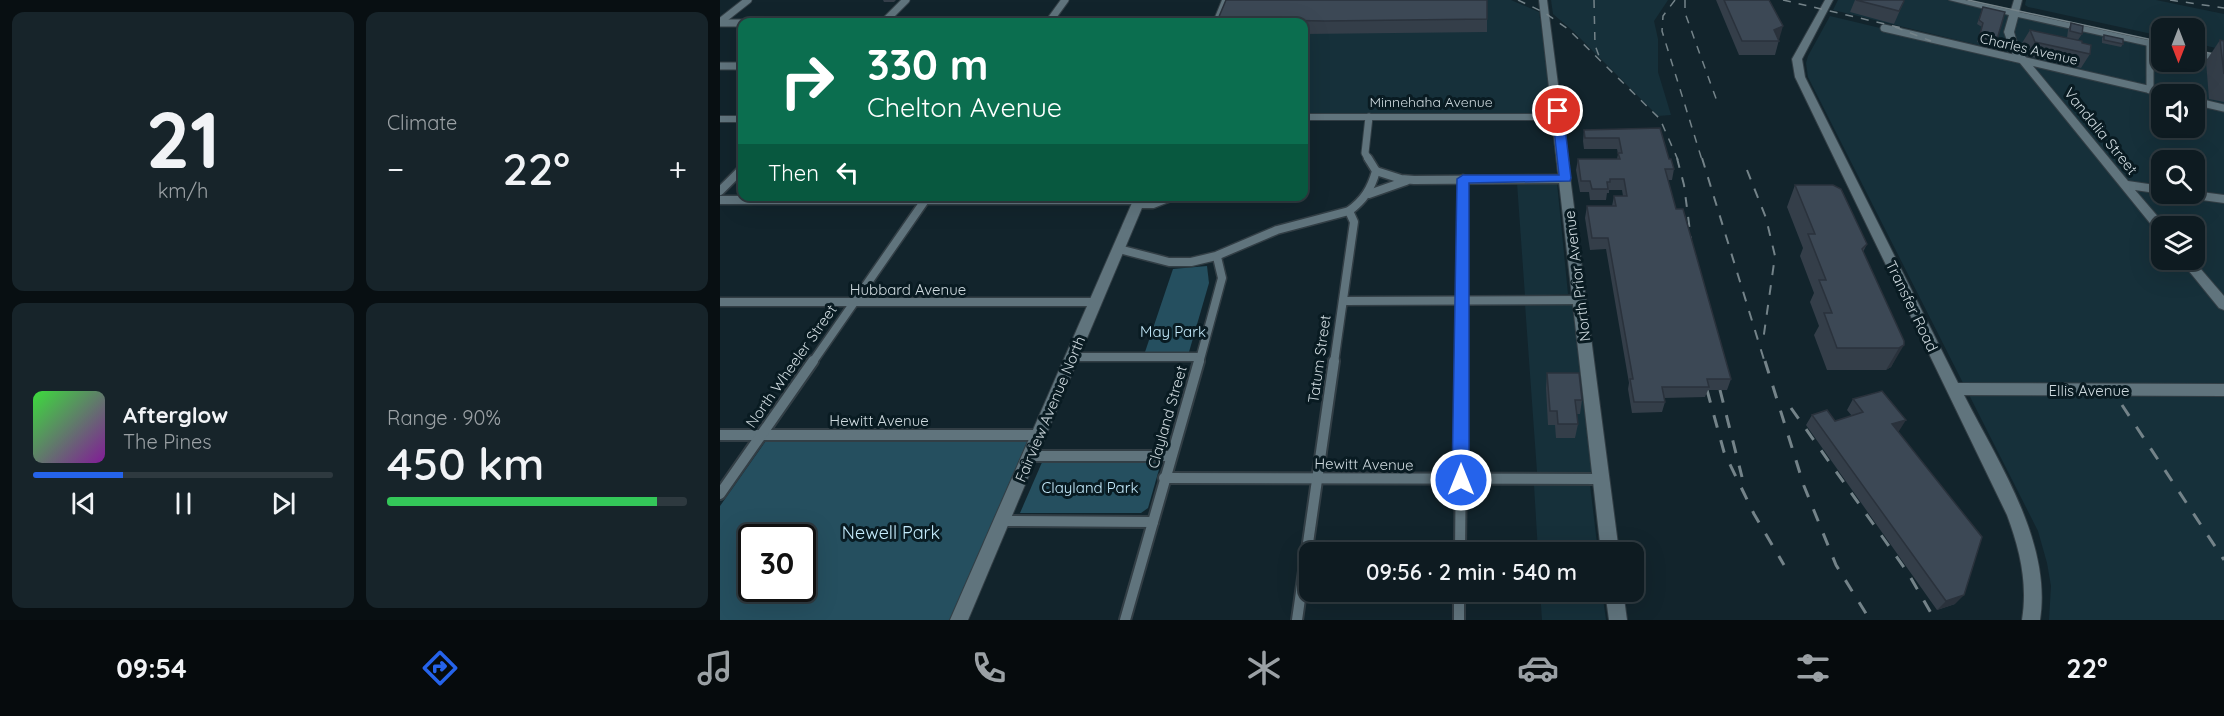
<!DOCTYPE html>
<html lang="en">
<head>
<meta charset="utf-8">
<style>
  body { margin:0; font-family:Quicksand,sans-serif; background:#17242a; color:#f1f3f6; height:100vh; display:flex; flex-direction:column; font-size:22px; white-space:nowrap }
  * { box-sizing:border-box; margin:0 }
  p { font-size:20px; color:#9ba1a5 }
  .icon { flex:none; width:33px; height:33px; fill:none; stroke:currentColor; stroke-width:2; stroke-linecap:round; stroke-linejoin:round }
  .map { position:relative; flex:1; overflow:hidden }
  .details { display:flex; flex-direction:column; gap:12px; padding:12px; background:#080f12; width:720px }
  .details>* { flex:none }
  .banner { position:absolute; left:18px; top:18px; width:570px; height:183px; border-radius:12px; box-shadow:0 6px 24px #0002,0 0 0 2px #2e393f; background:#0b6e4f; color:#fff; overflow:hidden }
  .needle { width:39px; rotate:180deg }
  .controls { position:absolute; left:1431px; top:18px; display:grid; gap:12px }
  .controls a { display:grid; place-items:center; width:54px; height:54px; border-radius:12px; background:#0e1b21; box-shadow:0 6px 24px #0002,0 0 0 2px #2e393f; font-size:30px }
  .speed { position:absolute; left:18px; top:524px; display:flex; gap:12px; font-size:30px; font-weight:700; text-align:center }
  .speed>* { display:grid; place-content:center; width:78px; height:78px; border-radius:50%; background:#0e1b21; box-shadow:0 6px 24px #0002,0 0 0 2px #2e393f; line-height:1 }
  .speed .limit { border:3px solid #111; border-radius:9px; background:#fff; color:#111 }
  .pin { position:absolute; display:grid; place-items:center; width:51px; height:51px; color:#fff; margin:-26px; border:3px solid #fff; border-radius:50%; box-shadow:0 2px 6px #0007 }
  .me { position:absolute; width:66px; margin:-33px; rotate:0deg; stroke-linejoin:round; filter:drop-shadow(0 0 4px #0008) }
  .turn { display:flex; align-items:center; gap:21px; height:126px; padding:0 30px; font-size:27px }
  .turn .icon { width:78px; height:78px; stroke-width:2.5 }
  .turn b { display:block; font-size:42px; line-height:51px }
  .then { display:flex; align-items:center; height:57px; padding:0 30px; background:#0003; gap:12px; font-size:22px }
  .big { font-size:45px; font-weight:600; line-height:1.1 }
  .details .card { flex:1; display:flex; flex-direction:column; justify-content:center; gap:9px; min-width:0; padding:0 21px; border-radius:12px; background:#17242a }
  .details .dial { align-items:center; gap:0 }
  .dial b { font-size:78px; line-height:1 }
  .song { display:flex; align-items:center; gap:18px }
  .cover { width:72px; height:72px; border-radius:9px; background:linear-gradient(135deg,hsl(120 70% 55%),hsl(290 70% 35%)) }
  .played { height:6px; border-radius:3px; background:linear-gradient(90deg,#2563eb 30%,#2e393f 30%) }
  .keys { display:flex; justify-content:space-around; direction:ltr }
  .heat { display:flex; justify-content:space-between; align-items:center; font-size:33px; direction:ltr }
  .charge { height:9px; border-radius:4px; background:linear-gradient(90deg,#34c759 90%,#2e393f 0) }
  .details .tiles { flex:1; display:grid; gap:12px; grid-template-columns:repeat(2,1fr) }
  .trip { position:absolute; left:579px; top:542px; width:345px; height:60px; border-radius:12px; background:#0e1b21; box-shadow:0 6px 24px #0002,0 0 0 2px #2e393f; font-weight:600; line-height:60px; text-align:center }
  .menu { display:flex; height:96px; justify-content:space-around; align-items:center; background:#060b0d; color:#9ba1a5 }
  .menu .icon { width:42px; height:42px }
  .menu .on { color:#2563eb }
  .menu b { font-size:27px; color:#f1f3f6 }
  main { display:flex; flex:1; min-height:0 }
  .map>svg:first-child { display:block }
  .built { fill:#16303a; fill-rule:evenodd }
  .green { fill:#254f5f; fill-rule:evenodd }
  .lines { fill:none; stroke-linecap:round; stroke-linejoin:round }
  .street-far2-casing { stroke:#323e45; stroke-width:9 }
  .street-far1-casing { stroke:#323e45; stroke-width:11 }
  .street-casing { stroke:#323e45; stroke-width:14 }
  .secondary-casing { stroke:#323e45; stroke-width:2 }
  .street-far2 { stroke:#60747d; stroke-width:7 }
  .street-far1 { stroke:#60747d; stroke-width:8 }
  .street { stroke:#60747d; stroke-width:10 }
  .secondary { fill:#60747d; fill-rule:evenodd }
  .tram { stroke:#748389; stroke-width:1.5 }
  .rail-far2 { stroke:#748389; stroke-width:1.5; stroke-dasharray:8 8; stroke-linecap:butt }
  .rail-far1 { stroke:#748389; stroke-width:2; stroke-dasharray:10 10; stroke-linecap:butt }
  .rail { stroke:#748389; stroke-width:3; stroke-dasharray:13 13; stroke-linecap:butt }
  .wall { fill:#343e49 }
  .shaded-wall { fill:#2a323c }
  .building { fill:#3c4855; stroke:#2a323c; stroke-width:1.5 }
  .route { fill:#2563eb; stroke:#184099; stroke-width:1.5 }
  .labels { text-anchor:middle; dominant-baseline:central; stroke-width:6; stroke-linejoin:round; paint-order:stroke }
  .far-street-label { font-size:14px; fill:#cfdadf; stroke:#091b22 }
  .street-label { font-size:15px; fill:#cfdadf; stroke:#091b22 }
  .park-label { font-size:15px; fill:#c5ebfc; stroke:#091b22 }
  .near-park-label { font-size:18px; fill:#c5ebfc; stroke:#091b22 }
</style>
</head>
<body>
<main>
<section class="details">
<div class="tiles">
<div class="card dial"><b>21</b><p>km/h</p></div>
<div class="card"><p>Climate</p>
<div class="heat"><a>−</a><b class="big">22°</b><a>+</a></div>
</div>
<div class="card">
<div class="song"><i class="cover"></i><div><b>Afterglow</b><p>The Pines</p></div></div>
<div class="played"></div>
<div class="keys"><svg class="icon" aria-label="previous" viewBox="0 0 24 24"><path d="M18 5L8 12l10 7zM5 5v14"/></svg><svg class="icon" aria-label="pause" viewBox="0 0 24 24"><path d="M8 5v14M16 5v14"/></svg><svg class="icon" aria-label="next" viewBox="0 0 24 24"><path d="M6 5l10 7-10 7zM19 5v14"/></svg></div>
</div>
<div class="card"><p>Range · 90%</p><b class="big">450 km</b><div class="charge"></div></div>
</div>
</section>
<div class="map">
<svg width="1504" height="620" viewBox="0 0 1504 620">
  <rect width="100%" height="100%" fill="#12242c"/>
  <g class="built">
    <polygon points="515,0 791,0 819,12 834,114 584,113 584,22 506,22"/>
    <polygon points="831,0 948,0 934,21 938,39 938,72 951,115 938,116 853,31 833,14"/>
    <polygon points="1118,0 1228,0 1441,47 1442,62 1474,62 1475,54 1504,61 1504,104 1475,97 1474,94 1462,94 1113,10"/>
    <polygon points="1306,0 1436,0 1504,14 1504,50 1475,43 1474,28 1442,28 1441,36 1308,7 1305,5"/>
    <path d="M1110,16L1441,95L1442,128H1474L1475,103L1504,110V620H1329L1331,586L1327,563L1318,531L1088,77L1086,63L1088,56ZM1442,160H1474V194H1442ZM1442,226H1474V260H1442Z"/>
    <polygon points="797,183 837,183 848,294 805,296"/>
    <polygon points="805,304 852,304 873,472 817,472"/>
    <polygon points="814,485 870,485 878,552 818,552"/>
    <polygon points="820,591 882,591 886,620 822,620"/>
  </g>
  <g class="green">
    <polygon points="487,266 489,283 469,352 425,352 453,269"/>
    <path d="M45,442H309L230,620H0V506ZM32,537H82V588H32Z"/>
    <polygon points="323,460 437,460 440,466 428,508 421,513 300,513"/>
  </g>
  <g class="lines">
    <defs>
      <g id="street-far2">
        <polyline points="0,22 28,0"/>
        <polyline points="164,22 186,0"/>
        <polyline points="329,22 345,0"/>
        <polyline points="0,23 22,23"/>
        <polyline points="1164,28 1449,94"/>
        <polyline points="1430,43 1430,90"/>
        <polyline points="0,66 22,66"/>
        <polyline points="1474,101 1504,108"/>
        <polyline points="649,117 645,153 649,160"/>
      </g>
      <g id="street-far1">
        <polyline points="656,171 681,179 694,180 846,179"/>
        <polyline points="0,191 22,169"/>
        <polyline points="649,194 686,181"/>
        <polyline points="0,200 419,200"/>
        <polyline points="418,204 433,204 453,196"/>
        <polyline points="399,249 449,262 471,262 496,256 557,230 629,211"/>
        <polyline points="623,301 860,300"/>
        <polyline points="0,302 376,302"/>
        <polyline points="352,357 480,357"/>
        <polyline points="92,363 208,196"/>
        <polyline points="479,363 502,278 497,257"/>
        <path d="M614,363L634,222L629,211C644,200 651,189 656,171L648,158"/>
        <polyline points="742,363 743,179"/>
      </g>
      <g id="street">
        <polyline points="0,435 319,435"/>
        <polyline points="310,456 451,456"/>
        <polyline points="444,478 880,479"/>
        <polyline points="0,494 93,361"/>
        <polyline points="282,521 433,522"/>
        <polyline points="740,552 742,361"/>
        <polyline points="739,591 739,620"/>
        <polyline points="405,620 479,361"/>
        <polyline points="577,620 614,361"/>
      </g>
      <g id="secondary">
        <polygon points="502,0 510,0 501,22 493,22"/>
        <polygon points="819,0 827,0 899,552 881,552 832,120 584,120 584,114 832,114"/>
        <path d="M1105,0H1113L1082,59L1085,77L1238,383L1504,384V396L1244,395C1278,462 1332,542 1320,620H1302C1308,583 1300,550 1287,515L1075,77L1072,59Z"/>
        <polygon points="1229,0 1245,0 1291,10 1294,0 1302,0 1299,12 1442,43 1442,49 1298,17 1294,32 1299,49 1408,181 1442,186 1442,194 1415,190 1446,226 1442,226 1442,234 1438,233 1291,52 1284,32 1289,15"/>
        <polygon points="1474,50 1504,56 1504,62 1474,56"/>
        <rect x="0" y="116" width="22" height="6"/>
        <polygon points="1474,191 1504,195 1504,203 1467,198 1461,194 1474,194"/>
        <polygon points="415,196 427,196 248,620 230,620"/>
        <polygon points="1460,260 1473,260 1504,296 1504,310 1499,308"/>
        <polygon points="885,591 903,591 907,620 889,620"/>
      </g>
    </defs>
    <use href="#street-far2" class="street-far2-casing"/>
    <use href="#street-far1" class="street-far1-casing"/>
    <use href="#street" class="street-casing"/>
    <use href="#secondary" class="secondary-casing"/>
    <use href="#street-far2" class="street-far2"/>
    <use href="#street-far1" class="street-far1"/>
    <use href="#street" class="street"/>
    <use href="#secondary" class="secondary"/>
    <g class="tram">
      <polyline points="1248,0 1442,42"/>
      <polyline points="1474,50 1504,56"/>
    </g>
    <g class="rail-far2">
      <polyline points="798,0 825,13 848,29 940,119 958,160"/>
      <polyline points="874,0 875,45 880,59"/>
      <polyline points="955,0 943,16 942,31 982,160"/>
      <polyline points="965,0 965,13 998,104"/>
      <polyline points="1063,0 1182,28"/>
      <polyline points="1450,0 1504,8"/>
      <polyline points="1175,27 1211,41"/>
    </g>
    <g class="rail-far1">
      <polyline points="957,158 964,185 971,239"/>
      <polyline points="982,158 1045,363"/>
      <polyline points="1027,170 1046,218 1055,256 1043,341"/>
    </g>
    <g class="rail">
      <polyline points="1045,361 1084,486 1116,565 1150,620"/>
      <polyline points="987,390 1004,452 1034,514 1064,565"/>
      <polyline points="1000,390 1022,477"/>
      <polyline points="1402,405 1504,560"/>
      <polyline points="1071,408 1188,573 1215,620"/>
    </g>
  </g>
  <g class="wall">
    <polygon points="163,0 176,0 174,2 164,2"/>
    <polygon points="996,0 1049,0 1059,40 1055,55 1019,55"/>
    <polygon points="1135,0 1184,1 1174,24 1130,12"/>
    <polygon points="1263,7 1276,43 1274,47 1257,42 1262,27 1257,24"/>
    <polygon points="498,19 767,19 767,32 584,34 584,22 499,22"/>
    <polygon points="1351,23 1362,34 1358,40 1370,54 1361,68 1308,56 1302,43 1310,30 1347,38 1348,30"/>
    <polygon points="1384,35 1403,44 1401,47 1382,43 1382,38"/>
    <polygon points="1500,40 1504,41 1504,102 1489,99 1486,61"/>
    <polygon points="940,128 949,159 954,169 952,180 948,180 956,209 1011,379 1007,390 988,390 985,397 944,398 945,402 942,412 912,413 908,389 909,383 886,249 870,250 865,218 867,206 892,206 894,196 903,196 902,190 889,190 889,193 887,193 886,200 870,200 869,192 860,192 856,170 858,159 897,159 898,154 897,149 864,149 863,141 864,130"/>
    <polygon points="1075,185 1147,244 1143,252 1184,341 1171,367 1166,370 1107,370 1094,335 1099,326 1090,302 1094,293 1080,256 1083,248 1067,207"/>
    <polygon points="827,373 862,400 860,414 856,414 858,424 855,438 836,438 835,425 828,425 826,388"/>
    <polygon points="1133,399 1179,431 1178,431 1235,604 1217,610 1086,425 1092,415 1115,421 1132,416 1127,410"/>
  </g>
  <g class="shaded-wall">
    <polygon points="1063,26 1059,40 1056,41 1054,30"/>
    <polygon points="1184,345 1171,367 1166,370 1179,348"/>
    <polygon points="1186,420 1179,431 1165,435 1172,424"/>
    <polygon points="1244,595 1235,604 1217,610 1226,601"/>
  </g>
  <g class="building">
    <polygon points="506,0 767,0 767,19 605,21 498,19"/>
    <polygon points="1004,0 1049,0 1063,26 1054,30 1059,41 1022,41"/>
    <polygon points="1136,0 1183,0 1184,1 1179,11"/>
    <polygon points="1263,7 1285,12 1276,43 1259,38 1263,23 1259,20"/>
    <polygon points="1351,23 1363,26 1362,34 1350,31"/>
    <polygon points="1310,30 1362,41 1362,43 1371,45 1370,54 1315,42"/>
    <polygon points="1384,35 1403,39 1403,44 1384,40"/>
    <polygon points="1500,40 1504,41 1504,74"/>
    <polygon points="940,128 949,159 951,159 954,169 945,169 956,209 963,209 1011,379 987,379 989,387 942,387 945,402 914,402 910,379 913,379 888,238 872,238 867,206 896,206 894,196 907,196 904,179 890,179 890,182 887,182 888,189 872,189 870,181 861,181 858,159 900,159 898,153 902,153 899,138 865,138 864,130"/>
    <polygon points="1075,185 1113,185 1121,189 1147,244 1142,249 1184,341 1184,345 1179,348 1117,348 1104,313 1112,313 1099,280 1106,280 1088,234 1095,234"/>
    <polygon points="827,373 859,373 862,400 855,400 858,424 838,424 837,411 830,411"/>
    <polygon points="1162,391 1186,420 1172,424 1262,537 1244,595 1226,601 1092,415 1107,410 1115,421 1143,412 1133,399"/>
  </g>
  <polygon class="route" points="838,108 843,111 851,178 850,181 749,183 749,480 746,485 741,487 735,485 732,480 737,179 743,175 839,175 832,111"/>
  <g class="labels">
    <g class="far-street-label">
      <text transform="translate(1309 49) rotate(13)">Charles Avenue</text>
      <text x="711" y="102">Minnehaha Avenue</text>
    </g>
    <g class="street-label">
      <text transform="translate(1381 131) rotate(51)">Vandalia Street</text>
      <text transform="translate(857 276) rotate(-97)">North Prior Avenue</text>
      <text x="188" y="289">Hubbard Avenue</text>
      <text transform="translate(1192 306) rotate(64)">Transfer Road</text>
      <text transform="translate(599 359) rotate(-82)">Tatum Street</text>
      <text transform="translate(71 366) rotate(-55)">North Wheeler Street</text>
      <text x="1369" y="390">Ellis Avenue</text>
      <text transform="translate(330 409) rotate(-67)">Fairview Avenue North</text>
      <text transform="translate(447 417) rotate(-74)">Clayland Street</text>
      <text x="159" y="420">Hewitt Avenue</text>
      <text transform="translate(644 464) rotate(1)">Hewitt Avenue</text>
    </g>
    <g class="park-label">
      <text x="453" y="331">May Park</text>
      <text x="370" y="487">Clayland Park</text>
    </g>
    <g class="near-park-label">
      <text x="171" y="532">Newell Park</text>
    </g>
  </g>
</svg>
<div class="controls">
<a><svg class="needle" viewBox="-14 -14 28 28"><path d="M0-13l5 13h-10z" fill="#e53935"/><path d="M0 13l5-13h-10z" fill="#9ba1a5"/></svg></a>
<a><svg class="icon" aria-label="sound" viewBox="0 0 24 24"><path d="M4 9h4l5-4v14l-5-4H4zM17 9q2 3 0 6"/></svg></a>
<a><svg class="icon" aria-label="search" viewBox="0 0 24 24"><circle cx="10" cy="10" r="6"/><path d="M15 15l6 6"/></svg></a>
<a><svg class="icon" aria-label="layers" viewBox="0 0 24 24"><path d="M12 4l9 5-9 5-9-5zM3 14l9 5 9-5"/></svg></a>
</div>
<div class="speed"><div class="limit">30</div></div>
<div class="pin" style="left:838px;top:111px;background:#d93025"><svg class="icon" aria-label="arrive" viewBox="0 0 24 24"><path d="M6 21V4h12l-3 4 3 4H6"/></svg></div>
<svg class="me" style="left:741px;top:480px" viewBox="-20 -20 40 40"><circle r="17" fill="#2563eb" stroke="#fff" stroke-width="3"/><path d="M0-11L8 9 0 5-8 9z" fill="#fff"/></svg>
<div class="trip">09:56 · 2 min · 540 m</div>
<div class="banner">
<div class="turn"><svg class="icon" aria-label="right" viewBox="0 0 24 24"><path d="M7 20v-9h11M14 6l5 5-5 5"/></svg><div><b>330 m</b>Chelton Avenue</div></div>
<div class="then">Then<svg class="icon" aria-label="left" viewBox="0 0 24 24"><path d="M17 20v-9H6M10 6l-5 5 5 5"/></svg></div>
</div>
</div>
</main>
<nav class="menu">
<b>09:54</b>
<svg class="icon on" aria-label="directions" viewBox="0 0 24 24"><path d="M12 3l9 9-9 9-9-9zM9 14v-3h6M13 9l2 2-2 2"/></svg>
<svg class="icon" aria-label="music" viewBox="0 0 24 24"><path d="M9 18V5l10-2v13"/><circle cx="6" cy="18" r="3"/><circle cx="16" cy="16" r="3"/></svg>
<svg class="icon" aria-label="phone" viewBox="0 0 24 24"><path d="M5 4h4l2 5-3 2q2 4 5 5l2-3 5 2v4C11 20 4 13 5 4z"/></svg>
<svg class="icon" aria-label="climate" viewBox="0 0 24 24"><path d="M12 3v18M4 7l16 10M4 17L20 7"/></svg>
<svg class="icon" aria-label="car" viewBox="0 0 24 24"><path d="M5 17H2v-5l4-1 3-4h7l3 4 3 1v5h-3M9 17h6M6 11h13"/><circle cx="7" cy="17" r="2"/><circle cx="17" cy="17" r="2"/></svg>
<svg class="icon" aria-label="filters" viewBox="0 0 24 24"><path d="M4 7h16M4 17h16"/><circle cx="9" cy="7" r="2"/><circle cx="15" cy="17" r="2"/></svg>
<b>22°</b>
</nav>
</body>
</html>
